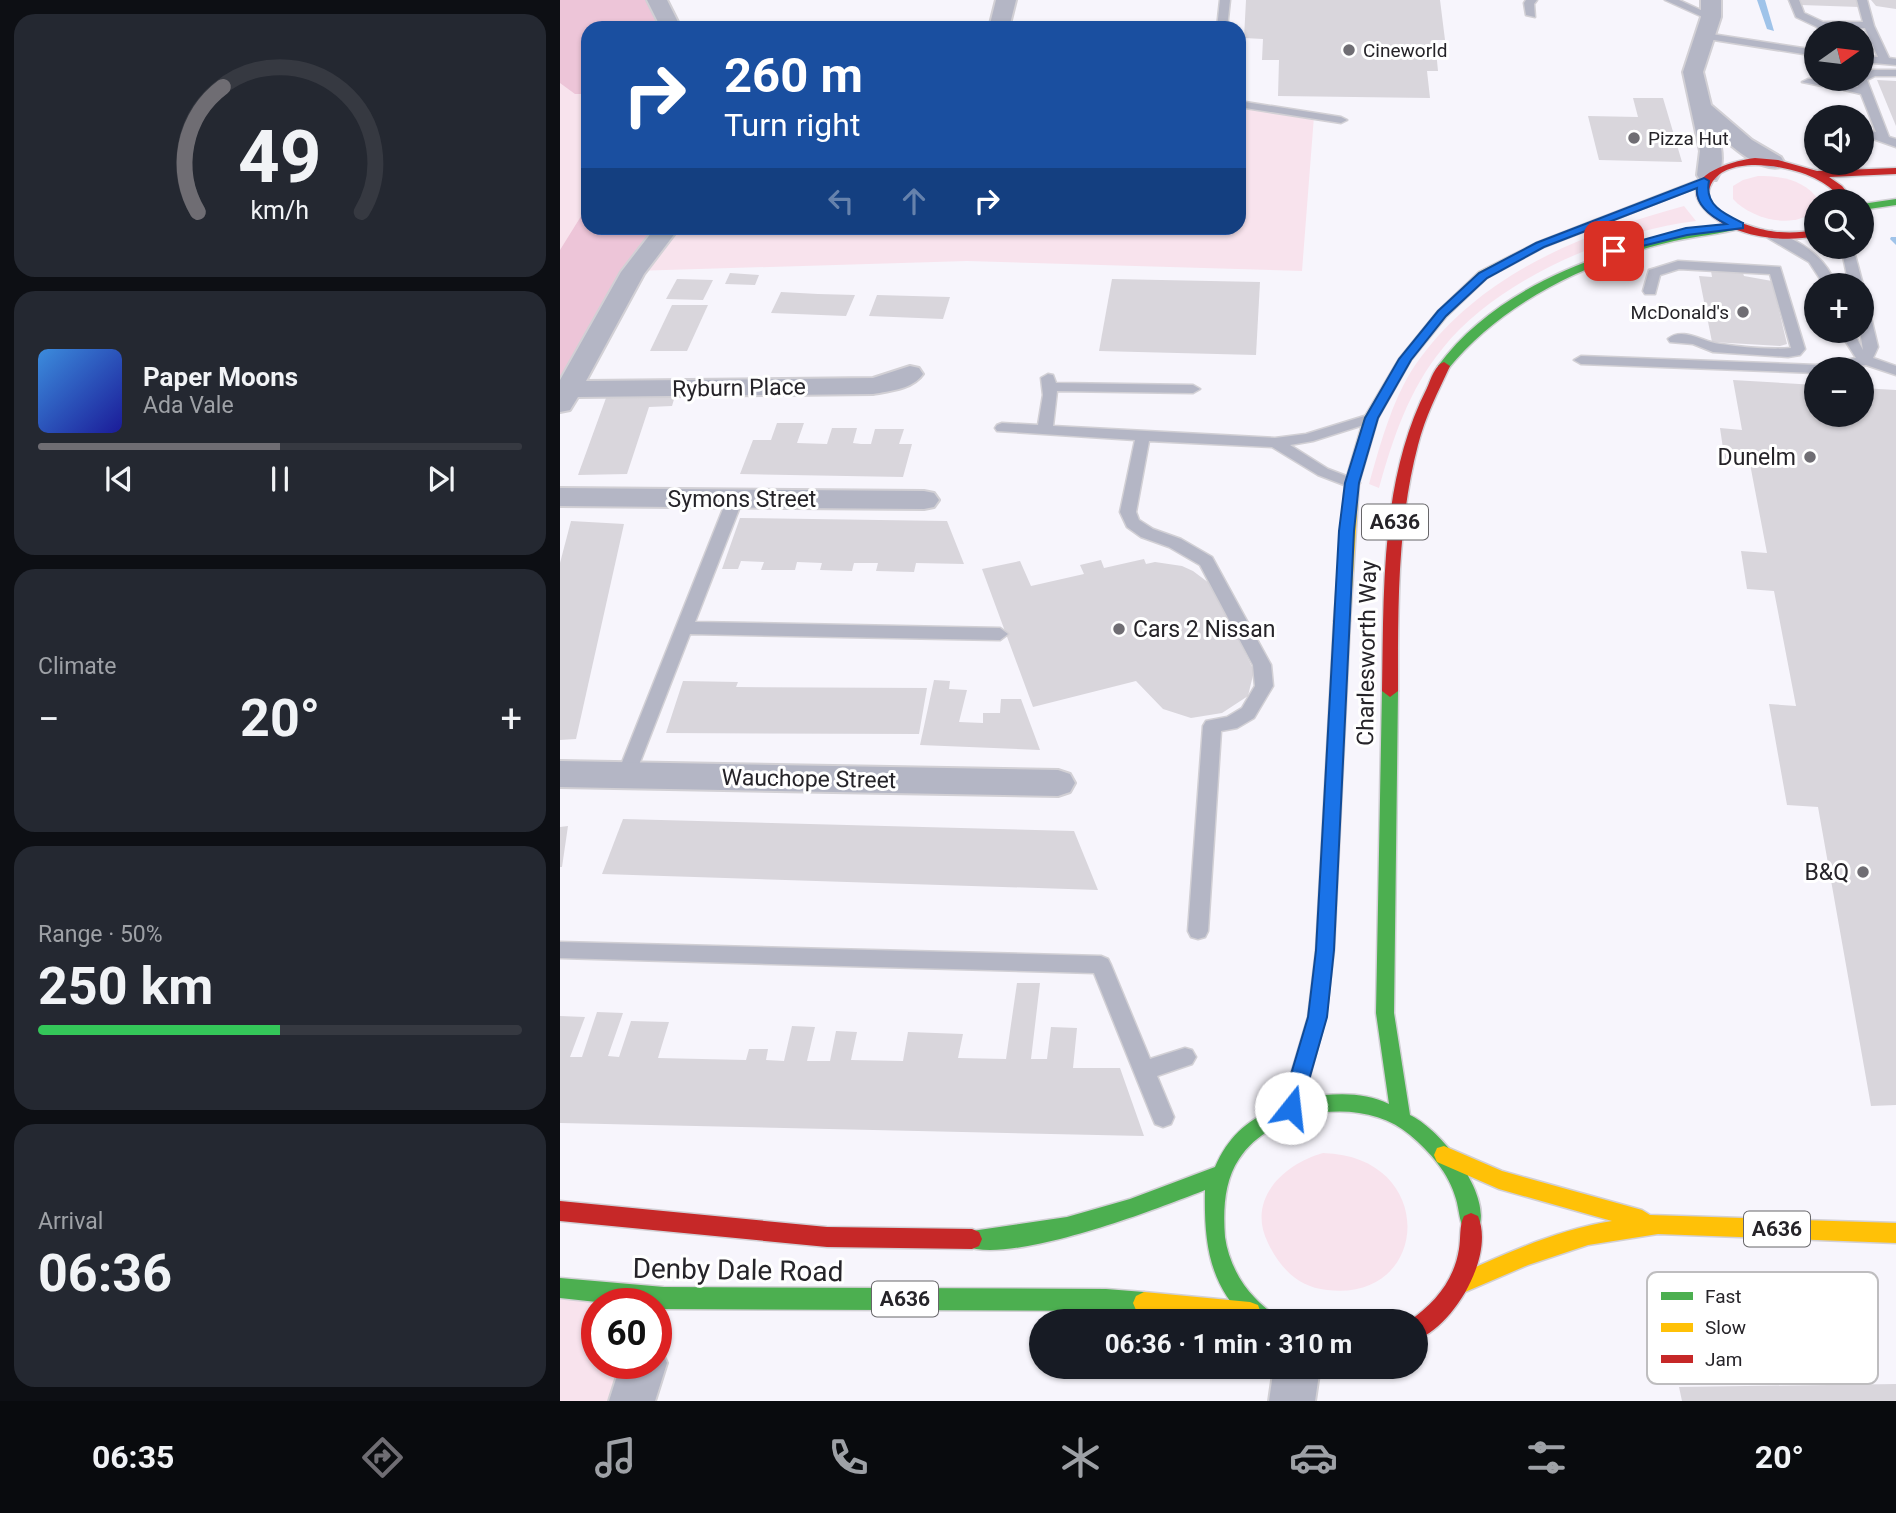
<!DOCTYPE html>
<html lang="en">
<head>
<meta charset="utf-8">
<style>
  body { margin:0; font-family:Roboto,sans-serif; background:#242831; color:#f1f3f6; height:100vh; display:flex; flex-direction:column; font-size:26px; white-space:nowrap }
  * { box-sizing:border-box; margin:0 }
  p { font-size:23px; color:#9ea1a6 }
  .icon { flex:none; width:38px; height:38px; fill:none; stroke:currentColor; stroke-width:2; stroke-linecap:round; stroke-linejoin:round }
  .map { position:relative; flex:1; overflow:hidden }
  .drawer { display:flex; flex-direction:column; gap:14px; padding:14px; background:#0d0f14; width:560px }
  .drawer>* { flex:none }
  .banner { position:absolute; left:21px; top:21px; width:665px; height:214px; border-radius:21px; box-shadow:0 2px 5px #0004; background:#1a4fa0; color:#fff; overflow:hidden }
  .needle { width:46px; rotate:76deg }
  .buttons { position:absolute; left:1244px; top:21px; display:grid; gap:14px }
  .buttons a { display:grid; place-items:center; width:70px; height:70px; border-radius:50%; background:#171b24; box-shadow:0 2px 5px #0004; font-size:35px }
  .speed { position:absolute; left:21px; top:1288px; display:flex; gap:14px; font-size:35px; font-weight:700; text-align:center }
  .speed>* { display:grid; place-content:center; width:91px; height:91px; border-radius:50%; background:#171b24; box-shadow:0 2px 5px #0004; line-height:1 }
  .speed .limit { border:10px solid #d22; background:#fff; color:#111 }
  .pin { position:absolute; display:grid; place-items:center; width:60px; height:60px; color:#fff; margin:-30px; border-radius:14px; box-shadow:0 4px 10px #0006 }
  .me { position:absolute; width:77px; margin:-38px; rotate:16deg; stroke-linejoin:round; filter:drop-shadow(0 0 5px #0008) }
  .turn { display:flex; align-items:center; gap:24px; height:147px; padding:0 28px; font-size:32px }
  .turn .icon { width:91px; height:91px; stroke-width:2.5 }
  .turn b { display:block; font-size:49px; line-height:60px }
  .lanes { display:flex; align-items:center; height:66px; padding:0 28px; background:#0003; justify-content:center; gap:35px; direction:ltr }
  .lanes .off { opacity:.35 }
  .big { font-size:52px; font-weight:700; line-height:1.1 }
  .drawer .widget { flex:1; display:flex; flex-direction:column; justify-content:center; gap:10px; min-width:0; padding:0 24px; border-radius:21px; background:#242831 }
  .drawer .dial { align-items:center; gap:0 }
  .dial svg { height:182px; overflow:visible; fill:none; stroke:#363941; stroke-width:7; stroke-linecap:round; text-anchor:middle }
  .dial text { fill:#f1f3f6; stroke:none }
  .song { display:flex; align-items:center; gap:21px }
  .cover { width:84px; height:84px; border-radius:10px; background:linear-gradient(135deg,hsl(210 70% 55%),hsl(240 70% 35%)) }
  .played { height:7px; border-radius:4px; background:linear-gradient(90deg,#6f6d73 50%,#363941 50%) }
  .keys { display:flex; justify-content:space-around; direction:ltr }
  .heat { display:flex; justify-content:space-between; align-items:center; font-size:38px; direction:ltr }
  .charge { height:10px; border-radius:5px; background:linear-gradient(90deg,#34c759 50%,#363941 0) }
  .trip { position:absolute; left:469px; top:1309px; width:399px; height:70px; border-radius:35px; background:#171b24; box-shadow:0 2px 5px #0004; font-weight:700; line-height:70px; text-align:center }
  .menu { display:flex; height:112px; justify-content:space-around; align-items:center; background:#090b0e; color:#9ea1a6 }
  .menu .icon { width:49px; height:49px }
  .menu .current { color:#6f6d73 }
  .menu b { font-size:32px; color:#f1f3f6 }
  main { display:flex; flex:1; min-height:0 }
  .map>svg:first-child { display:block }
  .green { fill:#f8e3ed }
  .forest { fill:#edc5d8 }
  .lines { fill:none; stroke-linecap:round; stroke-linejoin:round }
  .stream { fill:#9fc3e9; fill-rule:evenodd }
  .building { fill:#d9d6dc }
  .lane-casing { stroke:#d2d0d5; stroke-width:3 }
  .street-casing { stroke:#d2d0d5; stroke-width:4 }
  .fast-casing { stroke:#d2d0d5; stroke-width:3 }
  .slow-casing { stroke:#d2d0d5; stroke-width:3 }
  .jam-casing { stroke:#d2d0d5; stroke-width:3 }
  .lane { fill:#b4b6c5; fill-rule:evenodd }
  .street { fill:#b4b6c5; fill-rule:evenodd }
  .fast { fill:#4caf50; fill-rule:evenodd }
  .slow { fill:#ffc107; fill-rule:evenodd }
  .jam { fill:#c62828; fill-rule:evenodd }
  .route { fill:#1a73e8; stroke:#114b97; stroke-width:2 }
  .poi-dot { fill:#6f6d73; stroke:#fff; stroke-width:2.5 }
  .labels { text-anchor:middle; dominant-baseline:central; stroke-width:6; stroke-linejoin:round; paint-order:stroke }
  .far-poi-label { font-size:19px; fill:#262429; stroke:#fff; text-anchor:start }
  .shield { fill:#fff; stroke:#676669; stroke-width:2 }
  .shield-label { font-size:21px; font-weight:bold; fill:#262429 }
  .street-label { font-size:23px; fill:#262429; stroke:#fff }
  .poi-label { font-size:23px; fill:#262429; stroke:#fff; text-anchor:end }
  .near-street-label { font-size:28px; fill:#262429; stroke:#fff }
  .key { fill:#fff; stroke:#bebdbf; stroke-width:2 }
  .key-label { font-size:19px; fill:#262429 }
</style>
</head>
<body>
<main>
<section class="drawer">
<div class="widget dial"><svg viewBox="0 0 100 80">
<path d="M14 69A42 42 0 1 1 86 69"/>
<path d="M14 69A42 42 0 0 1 25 14" stroke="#6f6d73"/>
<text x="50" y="56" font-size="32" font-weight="700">49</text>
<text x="50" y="72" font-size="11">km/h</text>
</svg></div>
<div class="widget">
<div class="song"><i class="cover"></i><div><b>Paper Moons</b><p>Ada Vale</p></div></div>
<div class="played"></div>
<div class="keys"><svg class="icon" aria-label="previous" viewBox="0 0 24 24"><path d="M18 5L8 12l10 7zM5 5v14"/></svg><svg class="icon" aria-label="pause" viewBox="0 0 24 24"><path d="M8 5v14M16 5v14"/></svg><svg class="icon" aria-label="next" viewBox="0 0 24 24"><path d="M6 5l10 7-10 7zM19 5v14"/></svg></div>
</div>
<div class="widget"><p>Climate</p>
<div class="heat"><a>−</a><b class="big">20°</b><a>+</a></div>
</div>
<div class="widget"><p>Range · 50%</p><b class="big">250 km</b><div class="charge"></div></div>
<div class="widget"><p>Arrival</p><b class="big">06:36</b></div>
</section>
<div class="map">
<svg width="1336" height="1401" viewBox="0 0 1336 1401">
  <rect width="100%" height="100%" fill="#f7f5fc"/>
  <g class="green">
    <polygon points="0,0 28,28 28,228 679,228 679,104 754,116 742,271 407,261 73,271 0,404"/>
    <path d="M1198,176C1221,176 1246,180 1259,201L1256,209C1235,231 1191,219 1173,199V186L1183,180Z"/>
    <path d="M1124,206L1136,221C1051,231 937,280 883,348C849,389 833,438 819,488L809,484C821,442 834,392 861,357C925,271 1025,233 1124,206Z"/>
    <path d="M763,1153C879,1156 871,1303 767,1290C738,1287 720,1268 708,1243C686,1199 724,1164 763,1153Z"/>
    <polygon points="0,1288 104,1298 96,1324 96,1304 37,1304 37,1363 84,1363 72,1401 0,1401"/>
  </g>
  <g class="forest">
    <polygon points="0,0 97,0 111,28 28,28 28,94 15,94 0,83"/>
    <polygon points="28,205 28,228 107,228 73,272 0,404 0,250"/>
  </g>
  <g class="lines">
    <g class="stream">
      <polygon points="1197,0 1205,0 1214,31 1207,29"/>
      <polygon points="1331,237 1336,237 1336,245 1330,239"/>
    </g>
  </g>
  <g class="building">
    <polygon points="686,0 880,0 885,40 875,40 878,71 867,71 870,98 718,96 719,60 702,60 703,39 684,38"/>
    <polygon points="1240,0 1296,0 1299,7 1241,5"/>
    <polygon points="1311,0 1336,0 1336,9 1316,6"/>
    <polygon points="1317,80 1336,81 1336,126"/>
    <polygon points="1073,98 1103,98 1122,162 1039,160 1028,116 1078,117"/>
    <polygon points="1151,271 1183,273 1184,276 1212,281 1227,344 1220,346 1152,342 1139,276 1152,277"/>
    <polygon points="170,273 199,275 195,285 165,284"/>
    <polygon points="117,279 153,280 143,300 106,299"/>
    <polygon points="552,279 700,282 696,355 539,351"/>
    <polygon points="221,292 258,294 295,295 286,316 211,313"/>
    <polygon points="317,295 353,296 390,297 383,319 309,316"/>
    <polygon points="112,305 148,305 127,351 90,351"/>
    <polygon points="1173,380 1256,385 1256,415 1302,415 1302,388 1336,390 1336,1105 1311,1106 1258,807 1227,805 1209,704 1236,706 1214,591 1187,589 1181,551 1207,553 1190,464 1165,462 1160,428 1182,430"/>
    <polygon points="115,396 112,406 89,407 67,474 18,475 46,398"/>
    <polygon points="217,423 244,423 237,443 267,444 272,428 297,428 293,443 301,444 311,444 315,429 344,429 339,444 352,444 343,477 180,474 193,440 211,440"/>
    <polygon points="180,518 387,521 404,564 356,563 354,572 316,571 318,563 294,563 292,571 260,570 262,563 237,562 235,570 201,570 204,562 181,561 178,569 162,569"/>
    <polygon points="11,521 64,524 16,739 0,740 0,563"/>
    <polygon points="584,559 586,564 595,562 622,566 633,571 653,586 694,671 688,696 662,713 631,718 603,709 576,681 473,707 422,569 460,561 471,586 524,574 520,565 541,560 544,568"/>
    <polygon points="374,680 390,681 389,689 407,690 399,722 423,723 423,713 440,713 441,699 461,699 480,750 360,745"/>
    <polygon points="123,681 178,682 176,687 367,688 359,734 106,733"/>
    <polygon points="63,819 514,831 538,890 42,874"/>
    <polygon points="8,826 2,867 0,867 0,827"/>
    <polygon points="457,983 480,983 471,1059 487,1059 491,1027 517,1028 513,1068 560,1068 584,1136 0,1123 0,1016 25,1017 10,1057 22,1057 37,1012 63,1013 48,1056 59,1057 71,1021 109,1022 98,1058 186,1060 189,1049 208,1049 206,1060 224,1061 232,1026 255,1027 247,1061 270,1061 276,1031 297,1032 291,1060 343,1061 348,1032 403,1034 398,1058 446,1059"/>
    <polygon points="1336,1384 1336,1401 1122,1401 1119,1387"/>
  </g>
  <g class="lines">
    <defs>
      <g id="lane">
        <polygon points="660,0 670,0 667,28 657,28"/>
        <polygon points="966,0 977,0 974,4 975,17 966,15 964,3"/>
        <polygon points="1105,0 1119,0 1156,17 1147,19"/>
        <polygon points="1229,0 1239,0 1244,13 1263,22 1303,22 1297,0 1307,0 1314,26 1329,58 1336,59 1336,65 1302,62 1302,56 1318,57 1305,28 1268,28 1270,33 1260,33 1257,27 1236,17"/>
        <polygon points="1145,33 1256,50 1256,56 1141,38 1140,36"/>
        <polygon points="1313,70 1336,70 1336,76 1315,76 1307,80 1329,137 1336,139 1336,147 1302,135 1304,129 1316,132 1301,94 1284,90 1277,79 1288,79 1292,85 1298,87 1296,79 1302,79 1302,74"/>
        <polygon points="1273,79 1262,86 1242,82 1248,79"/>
        <polygon points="679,101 781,117 787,120 781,123 679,107"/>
        <path d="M1212,231C1240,240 1266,257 1276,285H1264L1249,262L1208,238V232Z"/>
        <polygon points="1281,247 1293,247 1303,285 1302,286 1289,285"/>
        <path d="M1118,261L1220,267L1245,349L1240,355L1228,357L1153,352L1133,344L1110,342L1108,339C1123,326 1144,343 1160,344C1182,347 1208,350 1231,348L1210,274L1119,269L1100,275L1095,294H1085L1083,291L1089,270Z"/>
        <polygon points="1302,305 1309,309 1318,347 1313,358 1336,366 1336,375 1306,365 1256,369 1256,373 1021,364 1014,360 1021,356 1256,365 1296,358 1279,331 1293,331 1303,350 1300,331"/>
        <polygon points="488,374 493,375 496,383 633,385 640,389 633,393 497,391 493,426 715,438 746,434 811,414 818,418 816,421 753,441 730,445 768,469 797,480 800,483 797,486 792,488 758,475 712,447 589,441 576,512 579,520 593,529 621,539 652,557 711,665 713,686 694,718 677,728 661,731 648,931 645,937 638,939 631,937 628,931 643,726 646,721 667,717 682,708 695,686 693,665 640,565 609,547 581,537 567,527 560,512 575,440 437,431 435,428 437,425 442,423 478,425 483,395 481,378"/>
        <polygon points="175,494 183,499 135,622 440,628 448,634 440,640 130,634 75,775 72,780 60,780 57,775 167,499"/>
        <polygon points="0,942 541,956 548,959 551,965 590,1059 625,1048 632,1050 636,1057 632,1064 597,1076 614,1117 611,1124 603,1127 595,1124 592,1117 534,973 0,958"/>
      </g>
      <g id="street">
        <polygon points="87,0 107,0 121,28 101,28"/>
        <polygon points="436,0 456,0 449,28 429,28"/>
        <path d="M1141,0H1161V17L1143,72L1151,105L1192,140L1221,157L1224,162L1221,167C1199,172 1174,148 1158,134C1162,148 1165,167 1156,180H1140L1137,175L1140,151L1123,72L1141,17Z"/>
        <path d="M95,228H119L84,274L26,381L313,378L350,366L359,368L363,374C353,389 330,391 313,394L18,397L10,410L0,412V380L61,272Z"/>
        <polygon points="0,488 364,491 374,493 379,500 374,507 364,509 0,506"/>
        <polygon points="0,761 498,770 510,774 515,783 510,792 498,796 0,787"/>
        <polygon points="96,1345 100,1347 107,1363 95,1401 49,1401 61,1363 96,1363"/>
        <polygon points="714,1367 760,1367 755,1401 709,1401"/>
      </g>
      <g id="fast">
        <polygon points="1336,199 1336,205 1302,210 1302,204"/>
        <path d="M1179,223L1185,226L1183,228C1160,234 1137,236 1114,241C1031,260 943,301 888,369L884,370L878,366C944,276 1074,239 1179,223Z"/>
        <path d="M782,616L790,621L774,950L766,1017L744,1098C772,1093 803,1091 829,1104L816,1013L822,691L830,685L838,691L834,1013L850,1115C880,1129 934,1195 918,1230L911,1233L904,1230C899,1220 899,1209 896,1199C889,1173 870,1152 850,1135C804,1095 712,1108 679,1159C664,1181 663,1211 665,1237C668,1259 679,1282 695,1298C702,1306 712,1311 716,1321H688C648,1284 644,1241 645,1190C597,1209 452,1265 405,1246L402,1239L405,1232L507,1217L570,1199L655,1167C670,1133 689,1120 722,1104L748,1017L756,950L774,621Z"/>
        <polygon points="0,1278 104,1287 546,1289 584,1292 592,1296 595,1303 592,1310 584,1314 546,1311 104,1309 96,1308 96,1304 55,1304 0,1298"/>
      </g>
      <g id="slow">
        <polygon points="1144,178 1149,181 1148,183 984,247 927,278 886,317 851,360 818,418 799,483 790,621 782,626 777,625 774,621 785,483 804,418 839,359 878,311 919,272 976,243"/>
        <path d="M884,1146L942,1171L1082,1210L1090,1215L1336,1223V1243L1098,1234L1028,1245L968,1265L898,1295L891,1292L887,1285L891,1278C943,1255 995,1230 1052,1221L939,1189L877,1162L874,1155L877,1148Z"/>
        <polygon points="584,1292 690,1302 698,1305 701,1313 696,1321 665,1321 584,1314 576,1310 573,1303 576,1296"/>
      </g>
      <g id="jam">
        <path d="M1195,158L1218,160L1257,171L1336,168V174L1269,177L1282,186L1294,201H1282C1276,192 1268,185 1258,180C1234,166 1163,152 1150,187C1139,214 1200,231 1219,232C1232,233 1244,232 1256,230V236C1222,243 1175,237 1148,213C1111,178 1170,161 1195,158Z"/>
        <path d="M884,362L890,366C878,392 865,417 858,445C837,525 838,609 838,691L830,697L822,691C824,590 820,481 867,388C871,379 875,365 884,362Z"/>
        <polygon points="0,1201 267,1227 412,1229 419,1232 422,1239 419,1246 412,1249 267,1247 0,1221"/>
        <path d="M911,1213L918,1216C935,1256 894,1326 856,1340V1321H849C874,1304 894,1281 899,1249C901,1238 899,1226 904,1216Z"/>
      </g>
    </defs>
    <use href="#lane" class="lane-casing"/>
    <use href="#street" class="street-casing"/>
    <use href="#fast" class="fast-casing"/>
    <use href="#slow" class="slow-casing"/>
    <use href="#jam" class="jam-casing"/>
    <use href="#lane" class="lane"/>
    <use href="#street" class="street"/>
    <use href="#fast" class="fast"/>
    <use href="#slow" class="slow"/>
    <use href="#jam" class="jam"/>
  </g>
  <path class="route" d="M1144,178L1149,181C1144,205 1164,214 1183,223V228L1127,235L1050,254V249L1126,228L1166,224C1152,217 1135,205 1137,188L984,247L927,278L886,316L851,360L818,418L799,483L794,531L774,950L767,1017L741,1108L738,1114L731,1117L724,1114L721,1108L748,1017L756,950L779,531L785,483L805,418L839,359L878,311L919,273L976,243Z"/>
  <g class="poi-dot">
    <circle cx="789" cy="50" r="7"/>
    <circle cx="1074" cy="138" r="7"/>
    <circle cx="1183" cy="312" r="7"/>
    <circle cx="1250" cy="457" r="7"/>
    <circle cx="559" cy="629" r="7"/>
    <circle cx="1303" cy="872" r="7"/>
  </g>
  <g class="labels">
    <g class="far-poi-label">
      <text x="803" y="50">Cineworld</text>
      <text x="1088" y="138">Pizza Hut</text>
      <text x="1169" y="312" text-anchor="end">McDonald's</text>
    </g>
    <g class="shield">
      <rect x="802" y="504.5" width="66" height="35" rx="5"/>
      <rect x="1184" y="1211.5" width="66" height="35" rx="5"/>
      <rect x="312" y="1281.5" width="66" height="35" rx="5"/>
    </g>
    <g class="shield-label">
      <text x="835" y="522">A636</text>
      <text x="1217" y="1229">A636</text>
      <text x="345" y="1299">A636</text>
    </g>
    <g class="street-label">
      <text transform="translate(179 388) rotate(-1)">Ryburn Place</text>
      <text x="182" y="499">Symons Street</text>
      <text transform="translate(807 653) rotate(-89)">Charlesworth Way</text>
      <text transform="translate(249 779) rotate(1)">Wauchope Street</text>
    </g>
    <g class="poi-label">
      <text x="1236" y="457">Dunelm</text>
      <text x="573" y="629" text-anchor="start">Cars 2 Nissan</text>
      <text x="1289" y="872">B&amp;Q</text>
    </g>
    <g class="near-street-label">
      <text transform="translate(178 1270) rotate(1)">Denby Dale Road</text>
    </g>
  </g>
  <rect x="1087" y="1272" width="231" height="112" rx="10" class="key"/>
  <rect x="1101" y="1292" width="32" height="8" fill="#4caf50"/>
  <rect x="1101" y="1323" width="32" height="9" fill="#ffc107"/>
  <rect x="1101" y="1355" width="32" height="8" fill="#c62828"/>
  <g class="key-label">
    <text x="1145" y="1303">Fast</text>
    <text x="1145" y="1334">Slow</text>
    <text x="1145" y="1366">Jam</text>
  </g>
</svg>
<div class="buttons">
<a><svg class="needle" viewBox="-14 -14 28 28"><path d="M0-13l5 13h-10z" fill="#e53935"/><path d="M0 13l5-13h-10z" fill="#9ea1a6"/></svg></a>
<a><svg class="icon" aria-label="sound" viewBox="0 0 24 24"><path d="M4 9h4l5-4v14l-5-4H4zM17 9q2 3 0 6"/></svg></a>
<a><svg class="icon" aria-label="search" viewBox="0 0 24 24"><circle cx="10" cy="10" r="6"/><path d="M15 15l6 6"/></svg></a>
<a>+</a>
<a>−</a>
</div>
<div class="speed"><div class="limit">60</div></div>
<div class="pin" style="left:1054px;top:251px;background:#d93025"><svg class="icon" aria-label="arrive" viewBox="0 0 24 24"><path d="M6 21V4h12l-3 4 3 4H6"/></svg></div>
<svg class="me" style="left:731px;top:1108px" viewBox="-20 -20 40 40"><circle r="19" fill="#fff"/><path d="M0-13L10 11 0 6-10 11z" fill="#1a73e8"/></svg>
<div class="trip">06:36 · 1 min · 310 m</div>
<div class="banner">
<div class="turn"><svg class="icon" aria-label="right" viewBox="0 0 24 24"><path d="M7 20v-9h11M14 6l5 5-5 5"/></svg><div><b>260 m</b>Turn right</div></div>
<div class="lanes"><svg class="icon off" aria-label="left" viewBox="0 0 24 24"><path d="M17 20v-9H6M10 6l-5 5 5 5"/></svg><svg class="icon off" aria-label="ahead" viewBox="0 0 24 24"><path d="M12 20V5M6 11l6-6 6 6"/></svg><svg class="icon" aria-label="right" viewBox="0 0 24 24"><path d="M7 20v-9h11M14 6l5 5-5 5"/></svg></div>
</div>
</div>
</main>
<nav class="menu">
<b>06:35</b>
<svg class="icon current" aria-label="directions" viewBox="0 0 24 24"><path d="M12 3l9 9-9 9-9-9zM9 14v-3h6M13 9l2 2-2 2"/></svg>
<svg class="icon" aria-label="music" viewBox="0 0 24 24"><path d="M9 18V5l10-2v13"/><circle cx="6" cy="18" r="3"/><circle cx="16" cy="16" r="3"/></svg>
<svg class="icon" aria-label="phone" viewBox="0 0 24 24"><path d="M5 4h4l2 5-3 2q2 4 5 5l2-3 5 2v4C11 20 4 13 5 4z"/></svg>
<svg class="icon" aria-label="climate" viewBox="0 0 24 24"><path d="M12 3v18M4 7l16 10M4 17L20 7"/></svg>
<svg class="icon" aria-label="car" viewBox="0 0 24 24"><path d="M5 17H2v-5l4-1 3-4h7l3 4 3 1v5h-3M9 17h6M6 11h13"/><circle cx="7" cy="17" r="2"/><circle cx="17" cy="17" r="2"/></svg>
<svg class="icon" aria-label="filters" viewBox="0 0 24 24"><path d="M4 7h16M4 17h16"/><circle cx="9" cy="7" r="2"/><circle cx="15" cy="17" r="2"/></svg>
<b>20°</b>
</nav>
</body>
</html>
